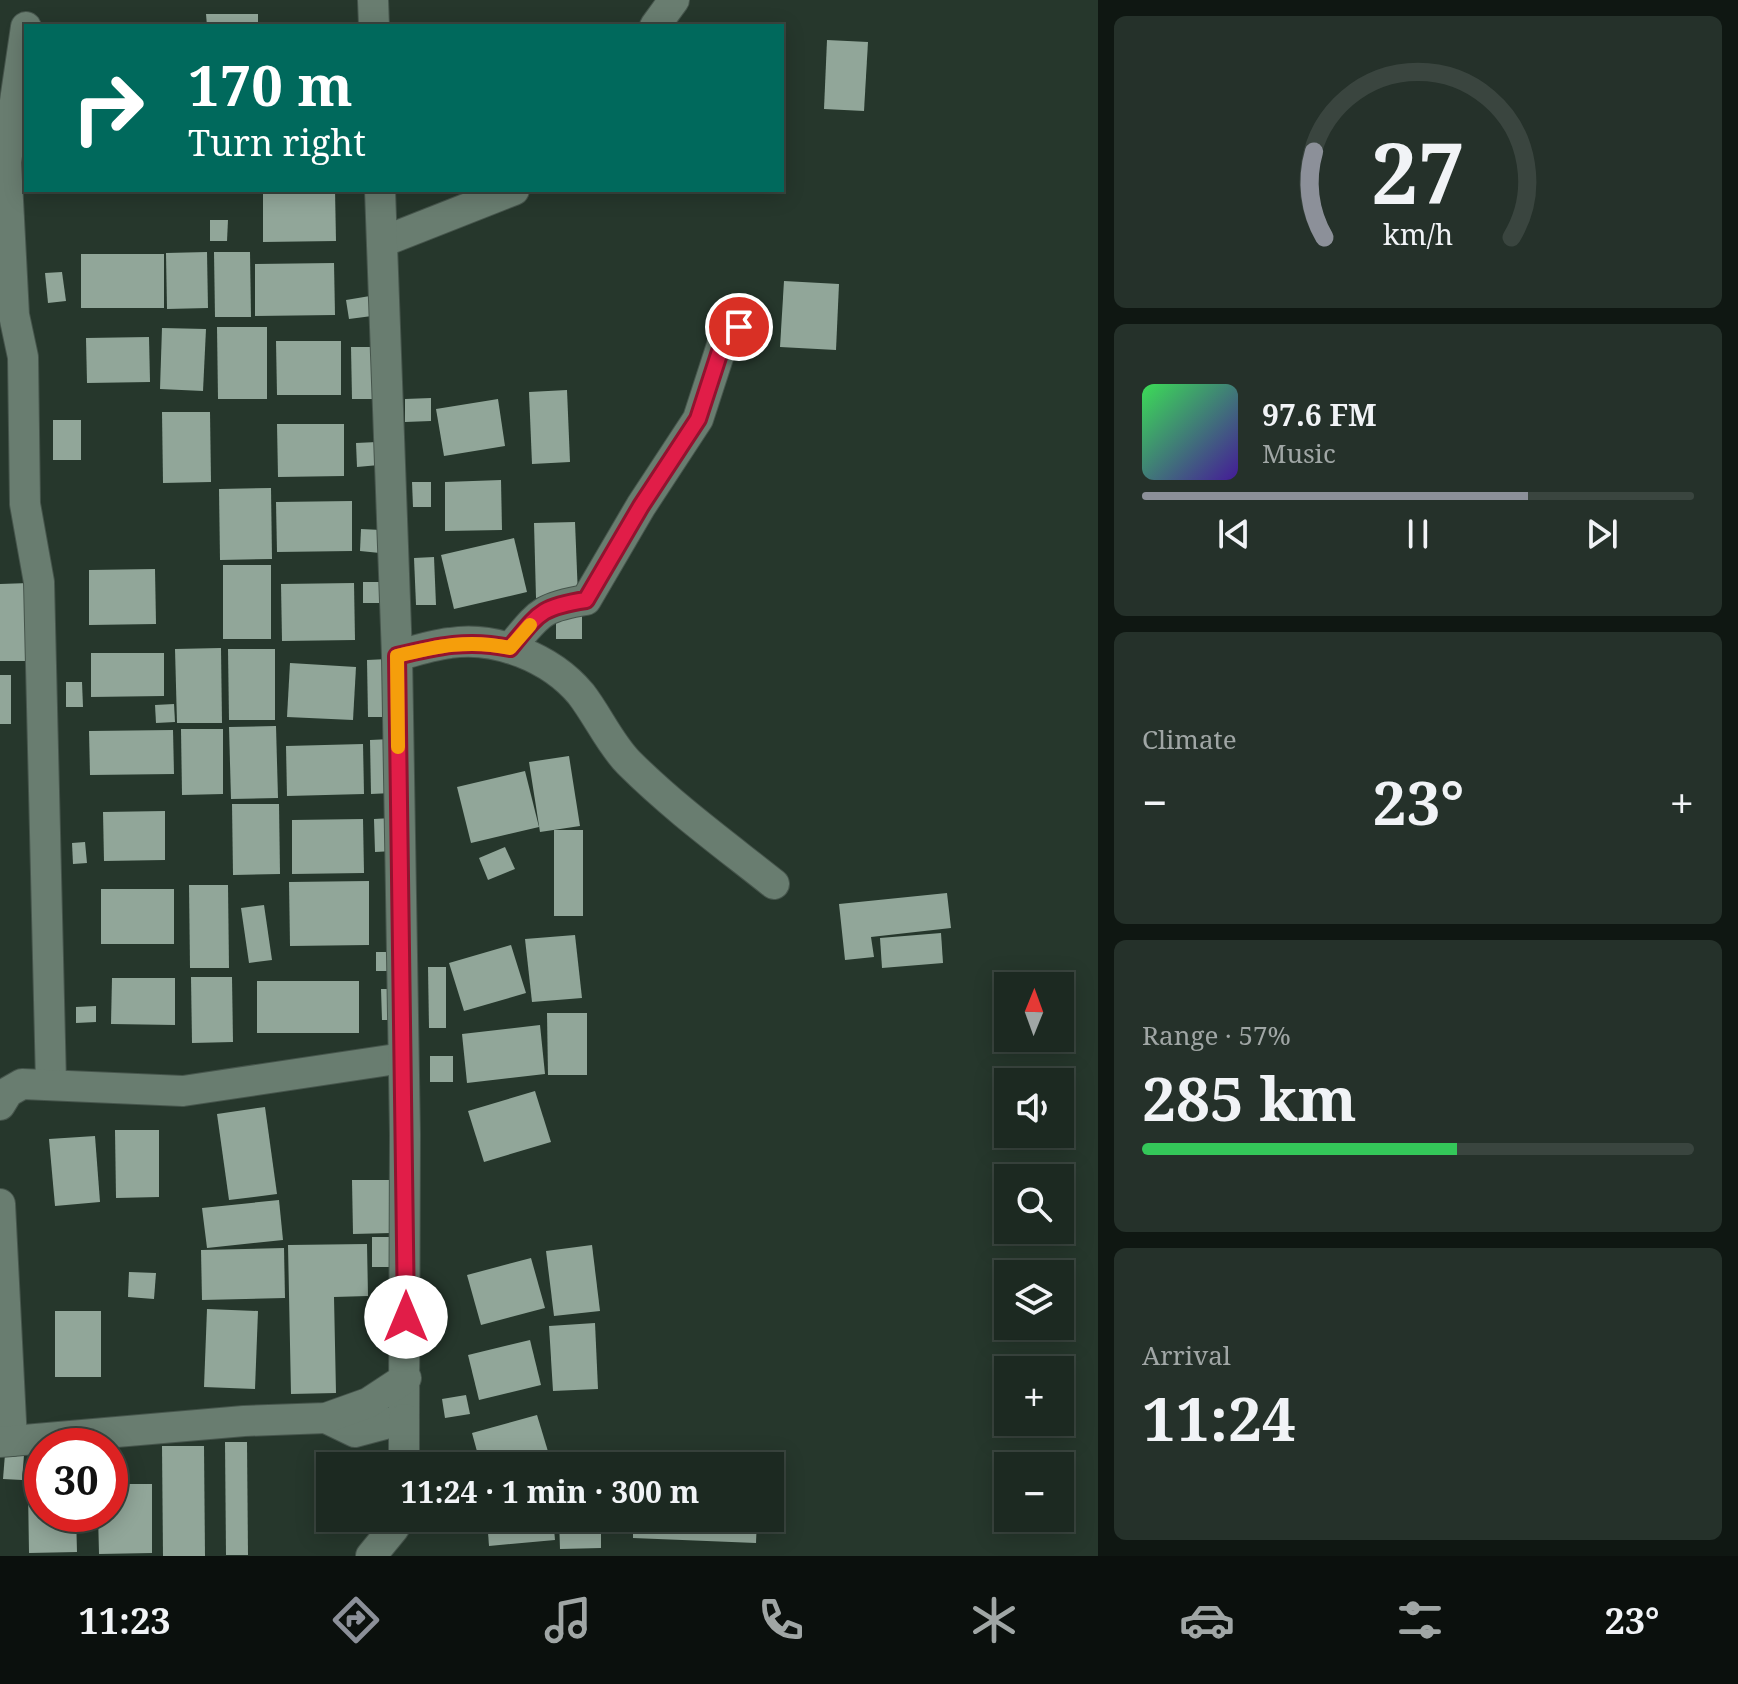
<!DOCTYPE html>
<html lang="en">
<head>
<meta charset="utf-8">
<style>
  body { margin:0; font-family:"Noto Serif",serif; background:#25312a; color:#f1f3f6; height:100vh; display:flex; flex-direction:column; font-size:30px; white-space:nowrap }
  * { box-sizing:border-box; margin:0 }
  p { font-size:26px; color:#a0a6a5 }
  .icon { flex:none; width:44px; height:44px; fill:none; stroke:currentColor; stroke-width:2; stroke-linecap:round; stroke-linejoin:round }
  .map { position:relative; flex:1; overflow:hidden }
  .panel { display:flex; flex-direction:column; gap:16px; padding:16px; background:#0f1712; width:640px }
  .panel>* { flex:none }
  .hud { position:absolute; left:24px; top:24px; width:760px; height:168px; border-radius:0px; box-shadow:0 4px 20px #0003,0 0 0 2px #3a453f; background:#00695c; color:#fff; overflow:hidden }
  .needle { width:52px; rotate:1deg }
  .tools { position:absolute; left:994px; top:972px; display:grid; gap:16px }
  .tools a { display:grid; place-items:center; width:80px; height:80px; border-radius:0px; background:#1c2921; box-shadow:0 4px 20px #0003,0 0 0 2px #3a453f; font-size:40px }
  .speed { position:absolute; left:24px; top:1428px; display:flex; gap:16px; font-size:40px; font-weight:700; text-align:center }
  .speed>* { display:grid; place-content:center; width:104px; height:104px; border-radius:50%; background:#1c2921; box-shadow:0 4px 20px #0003,0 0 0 2px #3a453f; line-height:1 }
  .speed .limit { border:12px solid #d22; background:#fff; color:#111 }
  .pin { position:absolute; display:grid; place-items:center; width:68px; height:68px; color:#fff; margin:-34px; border:4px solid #fff; border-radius:50%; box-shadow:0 2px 8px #0007 }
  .me { position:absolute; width:88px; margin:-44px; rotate:0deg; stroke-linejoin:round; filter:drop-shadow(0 0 6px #0008) }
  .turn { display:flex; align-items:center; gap:28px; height:168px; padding:0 32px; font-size:36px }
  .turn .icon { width:104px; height:104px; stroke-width:2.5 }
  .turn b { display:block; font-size:56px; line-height:68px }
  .big { font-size:60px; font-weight:700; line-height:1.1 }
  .panel .tile { flex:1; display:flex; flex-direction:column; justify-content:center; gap:12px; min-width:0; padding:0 28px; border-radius:12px; background:#25312a }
  .panel .dial { align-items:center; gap:0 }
  .dial svg { height:208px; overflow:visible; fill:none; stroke:#3a453f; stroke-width:7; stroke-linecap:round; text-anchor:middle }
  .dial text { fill:#f1f3f6; stroke:none }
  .song { display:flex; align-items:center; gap:24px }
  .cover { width:96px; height:96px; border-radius:12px; background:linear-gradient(135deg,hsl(130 70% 55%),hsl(260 70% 35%)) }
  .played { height:8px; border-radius:4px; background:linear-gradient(90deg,#8c9099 70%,#3a453f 70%) }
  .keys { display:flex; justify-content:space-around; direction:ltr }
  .heat { display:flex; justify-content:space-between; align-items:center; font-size:44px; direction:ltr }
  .charge { height:12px; border-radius:6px; background:linear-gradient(90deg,#34c759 57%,#3a453f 0) }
  .trip { position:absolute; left:316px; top:1452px; width:468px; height:80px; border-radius:0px; background:#1c2921; box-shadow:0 4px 20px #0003,0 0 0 2px #3a453f; font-weight:700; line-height:80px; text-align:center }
  .tab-bar { display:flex; height:128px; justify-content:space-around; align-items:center; background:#0b100d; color:#a0a6a5 }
  .tab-bar .icon { width:56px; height:56px }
  .tab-bar .selected { color:#8c9099 }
  .tab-bar b { font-size:36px; color:#f1f3f6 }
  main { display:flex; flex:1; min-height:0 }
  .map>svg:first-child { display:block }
  .building { fill:#91a699 }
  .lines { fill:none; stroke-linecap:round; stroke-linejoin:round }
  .minor-casing { stroke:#46554c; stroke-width:32 }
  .minor { stroke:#697d70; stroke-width:30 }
  .route-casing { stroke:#92132f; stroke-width:20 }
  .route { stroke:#e11d48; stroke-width:14 }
  .slow { stroke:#f59e0b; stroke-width:14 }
</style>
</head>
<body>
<main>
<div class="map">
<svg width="1098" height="1556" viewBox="0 0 1098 1556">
  <rect width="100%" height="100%" fill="#26372c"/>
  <g class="building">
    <polygon points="206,14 258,14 258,26 207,26"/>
    <polygon points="827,40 868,42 864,111 824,109"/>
    <polygon points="263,190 335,190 336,241 263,242"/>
    <polygon points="210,220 228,220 227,241 210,241"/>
    <polygon points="207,252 208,308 167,309 166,253"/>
    <polygon points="214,252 250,252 251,317 215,317"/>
    <rect x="81" y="254" width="83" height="54"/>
    <polygon points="334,263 335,315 255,316 255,264"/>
    <polygon points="62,272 66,301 48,303 45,273"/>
    <polygon points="784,281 839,284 836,350 780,347"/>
    <polygon points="370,296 372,316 349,319 346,300"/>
    <polygon points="217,327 267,327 267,399 218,399"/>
    <polygon points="162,328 206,329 203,391 160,389"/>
    <polygon points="149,337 150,382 87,383 86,338"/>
    <polygon points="276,341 341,341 341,395 277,395"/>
    <polygon points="351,347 374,347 375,399 352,399"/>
    <polygon points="567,390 570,462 532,464 529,392"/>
    <polygon points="431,398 431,421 405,422 405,399"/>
    <polygon points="498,399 505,446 444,456 436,409"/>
    <polygon points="162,412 210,412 211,482 163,483"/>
    <rect x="53" y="420" width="28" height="40"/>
    <polygon points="277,424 344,424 344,476 278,477"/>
    <polygon points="377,442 379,465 357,467 356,443"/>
    <polygon points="501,480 502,530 445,531 445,482"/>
    <polygon points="412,482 431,482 431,507 413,507"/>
    <polygon points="271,488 272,559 220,560 219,489"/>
    <polygon points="352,501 352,551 277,552 276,502"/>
    <polygon points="575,522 578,596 536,598 534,523"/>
    <polygon points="361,529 381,530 380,553 360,551"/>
    <polygon points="514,538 527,592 454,609 441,555"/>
    <polygon points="434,557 436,605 416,605 414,558"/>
    <rect x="223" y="565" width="48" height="74"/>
    <polygon points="155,569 156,624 89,625 89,570"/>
    <rect x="363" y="582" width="20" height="21"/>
    <polygon points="29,583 30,661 0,661 0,584"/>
    <polygon points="354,583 355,640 282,641 281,584"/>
    <rect x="556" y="609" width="26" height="30"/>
    <polygon points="221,648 222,723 177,723 175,649"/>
    <polygon points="228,649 275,649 275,720 229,720"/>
    <polygon points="91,653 164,653 164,696 91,697"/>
    <polygon points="388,659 389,717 368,717 367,660"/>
    <polygon points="290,663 356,667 353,720 287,717"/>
    <rect x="0" y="675" width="11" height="49"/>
    <polygon points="66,682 82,682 83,707 66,707"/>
    <polygon points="174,704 175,722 156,723 155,705"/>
    <polygon points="276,726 278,798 231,799 229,727"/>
    <polygon points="181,729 223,729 223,794 182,795"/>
    <polygon points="173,730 174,774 90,775 89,731"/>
    <polygon points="391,739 392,793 371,794 370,740"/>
    <polygon points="363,744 364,794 287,796 286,746"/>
    <polygon points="569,756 580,826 540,832 529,762"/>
    <polygon points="525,771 539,827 471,843 457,787"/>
    <polygon points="232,804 279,804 280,874 233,875"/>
    <polygon points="165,811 165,860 104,861 103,812"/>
    <polygon points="392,818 394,851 375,852 374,819"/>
    <polygon points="363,819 364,873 292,874 292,820"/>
    <rect x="554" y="830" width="29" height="86"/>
    <polygon points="85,842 87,863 73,864 72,843"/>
    <polygon points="505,847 515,869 488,880 479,858"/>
    <polygon points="369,881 369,945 290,946 289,882"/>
    <polygon points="189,885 228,885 229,968 190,968"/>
    <rect x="101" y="889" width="73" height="55"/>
    <polygon points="947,893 951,928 871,937 874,957 845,960 839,904"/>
    <polygon points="264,905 272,960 249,963 241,908"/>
    <polygon points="941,933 943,963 882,968 880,938"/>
    <polygon points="575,935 582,998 532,1002 525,939"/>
    <polygon points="511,945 526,993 464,1011 449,963"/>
    <rect x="376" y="952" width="21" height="19"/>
    <polygon points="428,967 446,967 446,1028 429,1028"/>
    <polygon points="191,977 232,977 233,1042 192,1043"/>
    <polygon points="112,978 175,978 175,1025 111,1024"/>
    <rect x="257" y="981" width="102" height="52"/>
    <polygon points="381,989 400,989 400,1020 382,1020"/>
    <polygon points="96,1006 96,1022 76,1023 76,1007"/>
    <polygon points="547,1013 587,1013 587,1075 548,1075"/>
    <polygon points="540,1025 545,1074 467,1083 462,1034"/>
    <rect x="430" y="1056" width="23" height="26"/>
    <polygon points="535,1091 551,1142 484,1162 468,1111"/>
    <polygon points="265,1107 277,1194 229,1200 217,1114"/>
    <polygon points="115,1130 159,1130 159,1197 116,1198"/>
    <polygon points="95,1136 100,1202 55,1206 49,1139"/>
    <polygon points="352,1180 390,1180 391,1233 353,1234"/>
    <polygon points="279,1200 283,1240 207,1248 202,1208"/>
    <rect x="372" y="1237" width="24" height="30"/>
    <polygon points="367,1244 368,1296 334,1297 336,1393 291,1394 288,1245"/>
    <polygon points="592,1245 600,1311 554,1316 546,1251"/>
    <polygon points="284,1248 285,1298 202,1300 201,1250"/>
    <polygon points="531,1258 545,1308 481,1325 467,1275"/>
    <polygon points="129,1272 156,1273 154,1299 128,1297"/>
    <polygon points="207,1309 258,1311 255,1389 204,1387"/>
    <rect x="55" y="1311" width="46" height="66"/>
    <polygon points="595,1323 598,1389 553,1391 549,1326"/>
    <polygon points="530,1340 541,1385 479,1400 468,1355"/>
    <polygon points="466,1395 470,1414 445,1418 442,1399"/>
    <polygon points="537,1415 550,1458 523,1466 481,1466 472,1433"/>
    <polygon points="225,1442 247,1442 248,1555 226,1555"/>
    <polygon points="162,1446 204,1446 205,1556 163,1556"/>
    <polygon points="5,1454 24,1455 22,1480 3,1479"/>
    <polygon points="110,1484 152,1484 152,1553 99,1554 98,1514 110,1514"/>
    <polygon points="28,1489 42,1489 42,1514 76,1514 77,1552 29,1553"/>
    <polygon points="487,1518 553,1518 555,1540 489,1546"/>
    <polygon points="559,1518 601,1518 601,1548 560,1549"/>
    <polygon points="633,1518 757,1518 756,1543 633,1538"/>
  </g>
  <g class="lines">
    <defs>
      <g id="minor">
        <polyline points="373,0 374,26"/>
        <polyline points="655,26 674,0"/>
        <polyline points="26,27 6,162 14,315 23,357 25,504 39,582 51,1083"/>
        <polyline points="382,242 514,190"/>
        <path d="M510,648C539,614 540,607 586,600L641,506L698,419L722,345L739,327"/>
        <path d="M397,656C414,651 432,645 450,643C496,636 551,658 581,694C598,716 610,744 629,763C674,808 725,845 774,884"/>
        <polyline points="0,1105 8,1092 22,1084 183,1091 403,1058"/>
        <polyline points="0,1204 12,1441"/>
        <polyline points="326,1418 355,1432 404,1419 405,1134 397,656 380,190"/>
        <polyline points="0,1442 244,1421 326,1418 368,1403 406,1378"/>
        <polyline points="404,1466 404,1419"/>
        <polyline points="371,1556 394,1528 396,1518"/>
      </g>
    </defs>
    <use href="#minor" class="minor-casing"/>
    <use href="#minor" class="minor"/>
  </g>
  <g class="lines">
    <defs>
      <path id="route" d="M406,1317L397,656C437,646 469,639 510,648C539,613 540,607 586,600L641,506L698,419L722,345L739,327"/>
    </defs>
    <use href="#route" class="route-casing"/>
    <use href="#route" class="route"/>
    <path class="slow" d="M398,747L397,656C437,646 469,639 510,648L530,625"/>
  </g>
</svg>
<div class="tools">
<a><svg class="needle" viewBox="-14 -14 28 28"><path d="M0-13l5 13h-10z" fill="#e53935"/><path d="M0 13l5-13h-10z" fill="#a0a6a5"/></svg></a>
<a><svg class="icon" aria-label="sound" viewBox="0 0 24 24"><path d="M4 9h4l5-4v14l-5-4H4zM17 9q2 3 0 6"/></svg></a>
<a><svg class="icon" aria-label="search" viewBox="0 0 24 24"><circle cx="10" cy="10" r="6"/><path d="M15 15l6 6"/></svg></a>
<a><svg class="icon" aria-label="layers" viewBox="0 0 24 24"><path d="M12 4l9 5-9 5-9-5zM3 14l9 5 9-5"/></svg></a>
<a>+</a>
<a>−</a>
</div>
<div class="speed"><div class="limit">30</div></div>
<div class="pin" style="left:739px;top:327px;background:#d93025"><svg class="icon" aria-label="arrive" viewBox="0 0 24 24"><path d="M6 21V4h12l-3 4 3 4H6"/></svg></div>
<svg class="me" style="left:406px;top:1317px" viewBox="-20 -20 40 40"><circle r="19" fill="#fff"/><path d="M0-13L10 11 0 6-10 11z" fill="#e11d48"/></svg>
<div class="trip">11:24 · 1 min · 300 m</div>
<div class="hud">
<div class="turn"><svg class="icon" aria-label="right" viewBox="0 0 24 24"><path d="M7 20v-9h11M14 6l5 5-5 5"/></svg><div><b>170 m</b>Turn right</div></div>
</div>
</div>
<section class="panel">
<div class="tile dial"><svg viewBox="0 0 100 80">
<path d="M14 69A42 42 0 1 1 86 69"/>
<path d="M14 69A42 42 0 0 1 10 36" stroke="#8c9099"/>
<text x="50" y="56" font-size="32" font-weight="700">27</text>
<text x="50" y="72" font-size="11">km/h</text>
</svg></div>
<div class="tile">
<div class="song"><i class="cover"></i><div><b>97.6 FM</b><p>Music</p></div></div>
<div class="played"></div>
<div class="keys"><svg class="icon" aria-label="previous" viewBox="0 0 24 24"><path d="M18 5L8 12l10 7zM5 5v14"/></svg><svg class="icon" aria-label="pause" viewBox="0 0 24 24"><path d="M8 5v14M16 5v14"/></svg><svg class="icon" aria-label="next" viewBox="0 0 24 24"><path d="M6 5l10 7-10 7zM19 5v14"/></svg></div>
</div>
<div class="tile"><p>Climate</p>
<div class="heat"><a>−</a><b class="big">23°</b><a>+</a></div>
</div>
<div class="tile"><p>Range · 57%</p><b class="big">285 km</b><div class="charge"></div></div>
<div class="tile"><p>Arrival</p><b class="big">11:24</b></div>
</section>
</main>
<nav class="tab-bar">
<b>11:23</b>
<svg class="icon selected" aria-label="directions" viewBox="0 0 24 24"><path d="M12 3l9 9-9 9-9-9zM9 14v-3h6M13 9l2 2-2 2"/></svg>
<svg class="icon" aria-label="music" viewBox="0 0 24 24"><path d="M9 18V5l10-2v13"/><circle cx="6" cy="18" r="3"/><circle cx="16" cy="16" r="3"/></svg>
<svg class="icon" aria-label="phone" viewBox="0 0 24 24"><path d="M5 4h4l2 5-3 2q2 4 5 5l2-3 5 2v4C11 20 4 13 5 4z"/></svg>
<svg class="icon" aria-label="climate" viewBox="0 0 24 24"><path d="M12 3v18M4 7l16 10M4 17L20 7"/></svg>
<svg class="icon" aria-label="car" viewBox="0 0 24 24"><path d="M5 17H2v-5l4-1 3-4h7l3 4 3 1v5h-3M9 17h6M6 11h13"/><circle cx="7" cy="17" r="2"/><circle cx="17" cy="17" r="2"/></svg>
<svg class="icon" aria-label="filters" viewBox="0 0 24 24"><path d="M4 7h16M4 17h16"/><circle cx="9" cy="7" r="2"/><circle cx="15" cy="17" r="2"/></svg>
<b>23°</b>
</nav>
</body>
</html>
